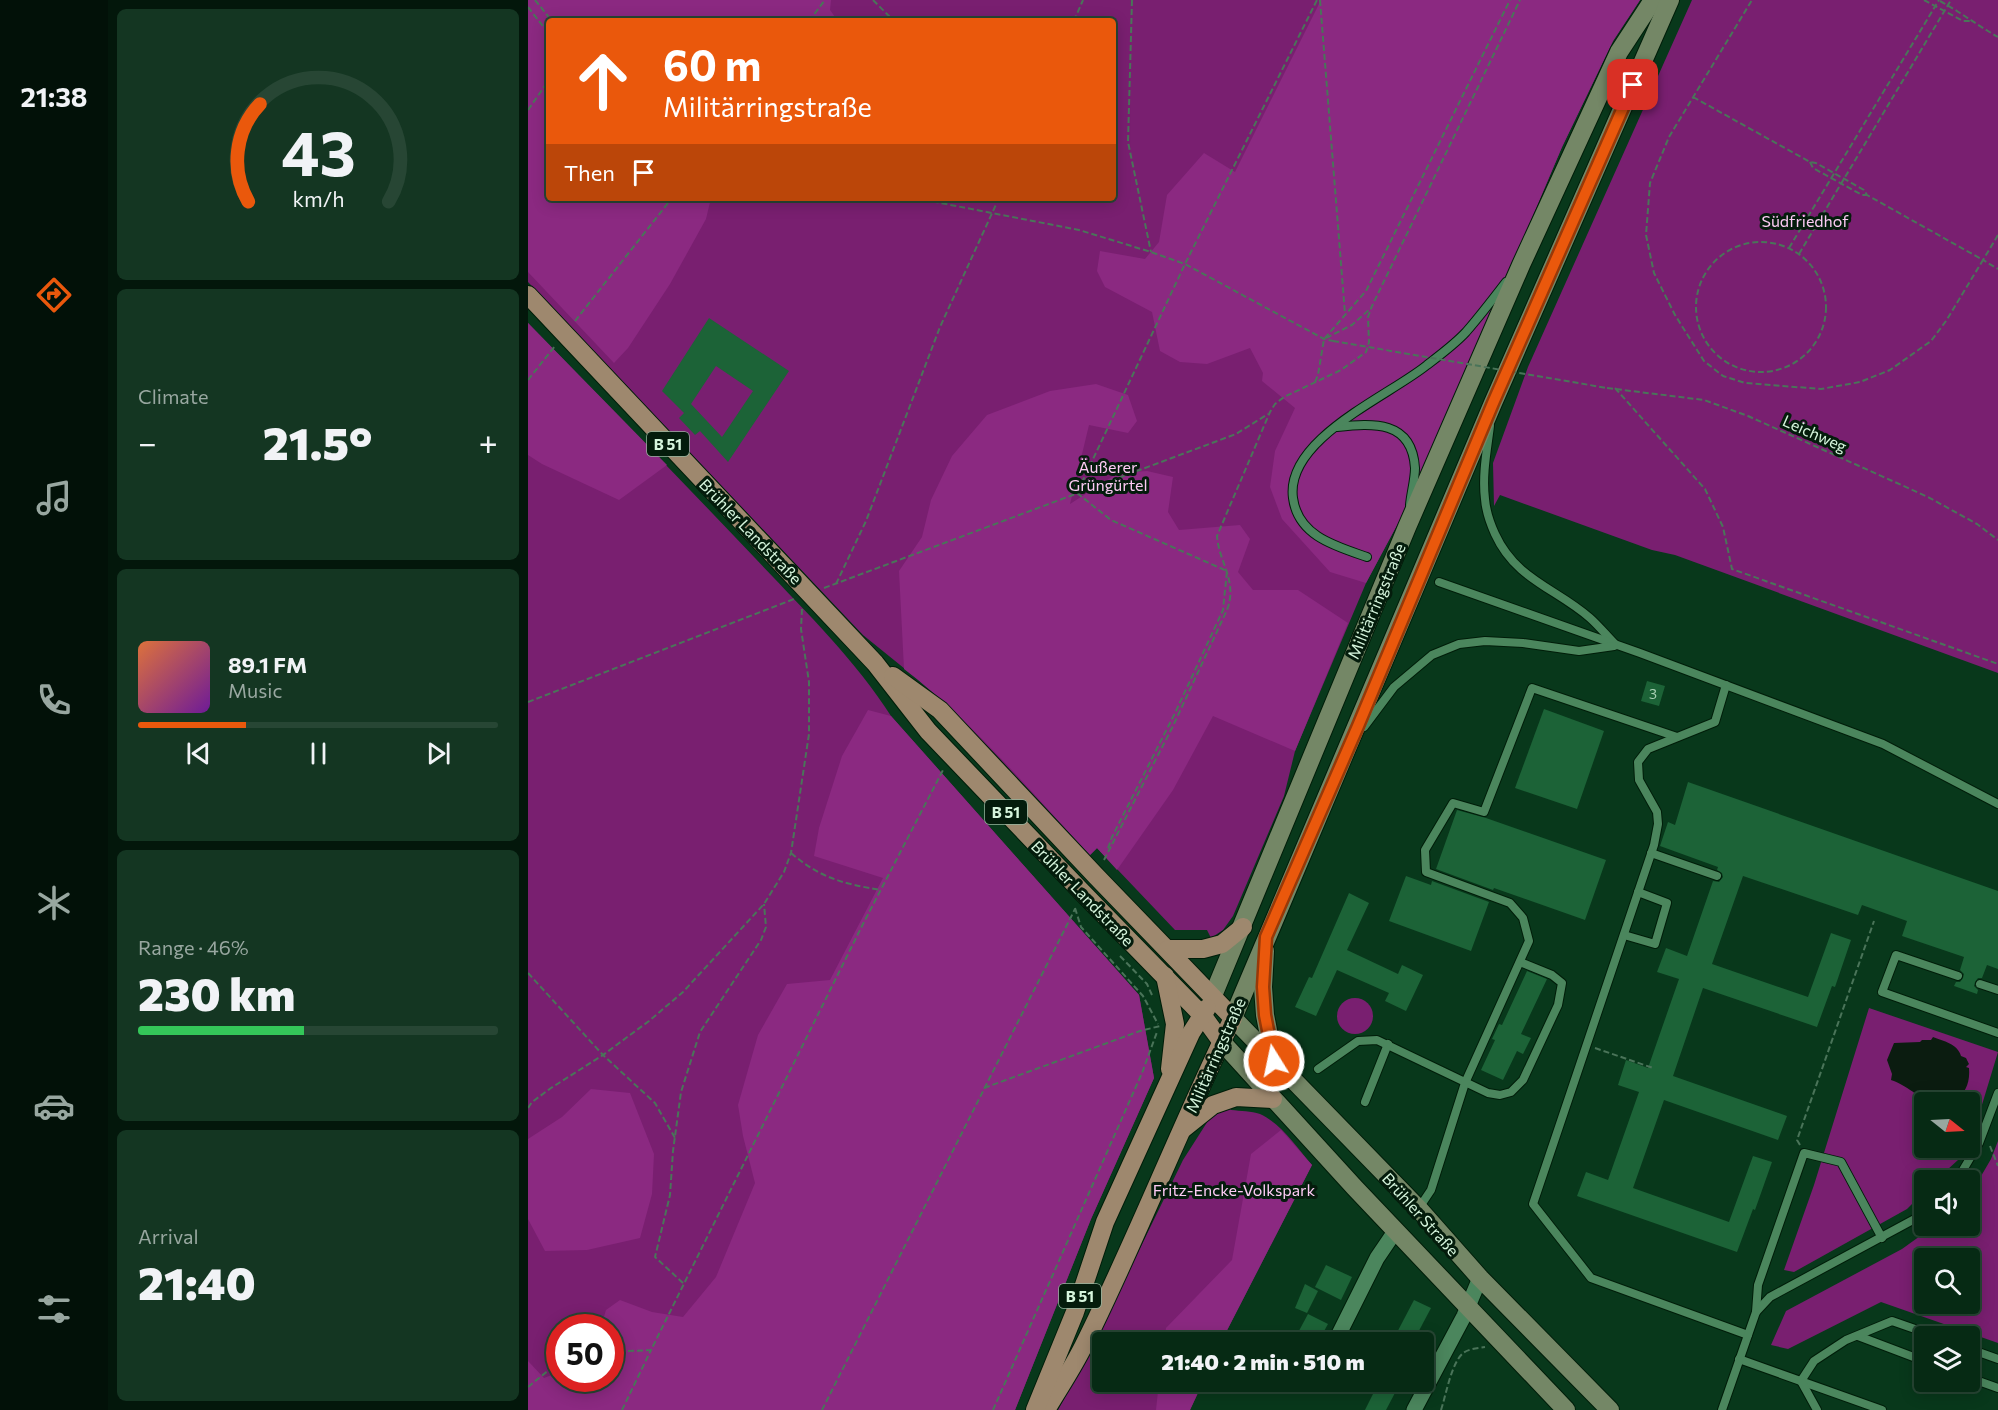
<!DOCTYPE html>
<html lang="en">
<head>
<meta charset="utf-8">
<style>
  body { margin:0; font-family:Commissioner,sans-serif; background:#143622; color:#f1f3f6; height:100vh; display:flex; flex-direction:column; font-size:22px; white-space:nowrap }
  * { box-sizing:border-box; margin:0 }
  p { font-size:20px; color:#98a7a0 }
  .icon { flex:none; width:33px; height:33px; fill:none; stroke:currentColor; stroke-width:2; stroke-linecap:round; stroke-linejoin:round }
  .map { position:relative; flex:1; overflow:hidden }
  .drawer { display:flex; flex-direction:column; gap:9px; padding:9px; background:#03170b; width:420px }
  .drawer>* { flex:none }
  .top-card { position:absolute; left:18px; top:18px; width:570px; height:183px; border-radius:6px; box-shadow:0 3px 15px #0003,0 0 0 2px #274634; background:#ea580c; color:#fff; overflow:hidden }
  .needle { width:39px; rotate:108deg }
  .tools { position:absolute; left:1386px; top:1092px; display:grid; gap:12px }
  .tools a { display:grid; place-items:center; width:66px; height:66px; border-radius:6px; background:#062a14; box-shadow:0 3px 15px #0003,0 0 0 2px #274634; font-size:30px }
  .speed { position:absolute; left:18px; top:1314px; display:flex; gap:12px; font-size:30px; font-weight:700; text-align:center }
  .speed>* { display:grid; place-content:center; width:78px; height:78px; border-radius:50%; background:#062a14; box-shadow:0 3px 15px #0003,0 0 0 2px #274634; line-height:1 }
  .speed .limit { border:9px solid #d22; background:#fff; color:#111 }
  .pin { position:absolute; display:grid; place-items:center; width:51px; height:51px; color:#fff; margin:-26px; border-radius:12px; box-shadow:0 3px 9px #0006 }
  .me { position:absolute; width:66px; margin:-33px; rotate:350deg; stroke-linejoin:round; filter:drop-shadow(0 0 4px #0008) }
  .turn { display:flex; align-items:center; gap:21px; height:126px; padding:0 18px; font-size:27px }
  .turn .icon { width:78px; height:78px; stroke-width:2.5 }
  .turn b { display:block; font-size:42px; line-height:51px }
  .then { display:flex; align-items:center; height:57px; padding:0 18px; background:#0003; gap:12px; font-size:22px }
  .big { font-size:45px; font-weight:800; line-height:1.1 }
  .drawer .widget { flex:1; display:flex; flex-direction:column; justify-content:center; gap:9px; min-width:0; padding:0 21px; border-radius:9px; background:#143622 }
  .drawer .dial { align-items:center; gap:0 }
  .dial svg { height:156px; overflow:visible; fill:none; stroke:#274634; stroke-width:7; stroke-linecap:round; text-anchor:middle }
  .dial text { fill:#f1f3f6; stroke:none }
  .song { display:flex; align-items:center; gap:18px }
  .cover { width:72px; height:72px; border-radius:9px; background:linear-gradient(135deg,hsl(20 70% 55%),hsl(280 70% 35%)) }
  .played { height:6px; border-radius:3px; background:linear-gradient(90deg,#ea580c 30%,#274634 30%) }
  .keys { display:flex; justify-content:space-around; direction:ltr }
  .heat { display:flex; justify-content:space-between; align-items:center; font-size:33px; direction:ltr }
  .charge { height:9px; border-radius:4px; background:linear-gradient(90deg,#34c759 46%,#274634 0) }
  .trip { position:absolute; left:564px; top:1332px; width:342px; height:60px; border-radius:6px; background:#062a14; box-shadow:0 3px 15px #0003,0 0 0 2px #274634; font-weight:800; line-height:60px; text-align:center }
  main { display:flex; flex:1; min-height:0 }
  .tab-bar { display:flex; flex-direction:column; width:108px; justify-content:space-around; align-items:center; background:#021108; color:#98a7a0 }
  .tab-bar .icon { width:42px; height:42px }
  .tab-bar .on { color:#ea580c }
  .tab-bar b { font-size:27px; color:#f1f3f6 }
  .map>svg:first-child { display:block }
  .green { fill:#791f70; fill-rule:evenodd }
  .forest { fill:#8b2981 }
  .water { fill:#0b1c10 }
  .building { fill:#1c6337; fill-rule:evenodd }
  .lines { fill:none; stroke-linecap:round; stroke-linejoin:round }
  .service-casing { stroke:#001d09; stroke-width:10 }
  .minor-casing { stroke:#001d09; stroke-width:17 }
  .secondary-casing { stroke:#001d09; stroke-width:20 }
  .primary-casing { stroke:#001d09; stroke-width:20 }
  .path { stroke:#4a7459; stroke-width:2; stroke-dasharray:6 3; stroke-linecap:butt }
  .service { stroke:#4b865d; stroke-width:8 }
  .minor { stroke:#4b865d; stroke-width:15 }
  .secondary { stroke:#748766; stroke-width:18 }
  .primary { stroke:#9e886e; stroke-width:18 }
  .path-bridge { stroke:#4a7459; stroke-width:2; stroke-dasharray:6 3; stroke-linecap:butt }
  .route-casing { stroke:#983908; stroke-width:15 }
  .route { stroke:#ea580c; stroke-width:10 }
  .labels { text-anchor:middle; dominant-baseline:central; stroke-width:6; stroke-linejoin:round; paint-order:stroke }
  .number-label { font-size:14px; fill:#a8d0b4 }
  .shield { fill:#041c0c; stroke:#97b49e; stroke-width:1.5 }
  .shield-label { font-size:15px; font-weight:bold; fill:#d6f5dd }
  .park-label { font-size:16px; fill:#fecbf5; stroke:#041c0c }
  .street-label { font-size:16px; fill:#d6f5dd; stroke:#041c0c }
</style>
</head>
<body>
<main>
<nav class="tab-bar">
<b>21:38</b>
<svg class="icon on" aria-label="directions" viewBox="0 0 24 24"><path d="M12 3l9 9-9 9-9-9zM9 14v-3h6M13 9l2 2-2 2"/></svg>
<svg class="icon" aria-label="music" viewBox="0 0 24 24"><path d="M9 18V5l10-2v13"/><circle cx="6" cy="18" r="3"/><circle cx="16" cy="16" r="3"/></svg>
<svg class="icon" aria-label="phone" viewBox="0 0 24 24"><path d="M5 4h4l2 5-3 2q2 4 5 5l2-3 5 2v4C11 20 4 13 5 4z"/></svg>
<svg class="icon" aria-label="climate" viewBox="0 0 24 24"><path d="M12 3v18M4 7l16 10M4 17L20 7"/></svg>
<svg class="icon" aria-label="car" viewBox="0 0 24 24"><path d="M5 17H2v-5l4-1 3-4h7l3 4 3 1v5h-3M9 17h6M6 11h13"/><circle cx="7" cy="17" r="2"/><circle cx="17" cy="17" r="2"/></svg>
<svg class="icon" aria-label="filters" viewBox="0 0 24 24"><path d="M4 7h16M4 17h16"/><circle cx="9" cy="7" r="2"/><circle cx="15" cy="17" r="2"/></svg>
</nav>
<section class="drawer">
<div class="widget dial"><svg viewBox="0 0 100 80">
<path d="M14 69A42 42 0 1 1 86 69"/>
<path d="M14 69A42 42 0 0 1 20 19" stroke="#ea580c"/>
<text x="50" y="56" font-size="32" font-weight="700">43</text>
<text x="50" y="72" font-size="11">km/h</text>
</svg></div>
<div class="widget"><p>Climate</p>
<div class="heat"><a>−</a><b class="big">21.5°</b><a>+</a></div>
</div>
<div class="widget">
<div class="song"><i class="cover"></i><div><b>89.1 FM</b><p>Music</p></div></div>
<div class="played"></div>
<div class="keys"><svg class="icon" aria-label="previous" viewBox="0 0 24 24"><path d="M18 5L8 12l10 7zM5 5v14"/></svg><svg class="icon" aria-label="pause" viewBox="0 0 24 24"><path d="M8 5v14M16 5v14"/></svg><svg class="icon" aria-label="next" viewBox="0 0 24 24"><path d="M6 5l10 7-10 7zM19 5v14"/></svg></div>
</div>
<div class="widget"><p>Range · 46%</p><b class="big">230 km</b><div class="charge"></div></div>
<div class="widget"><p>Arrival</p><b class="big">21:40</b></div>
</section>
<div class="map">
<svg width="1470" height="1410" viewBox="0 0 1470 1410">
  <rect width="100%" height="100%" fill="#08381b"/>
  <g class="green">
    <path d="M0,0H1112L1085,41L1034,147L891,484L838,583L767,751L756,796L705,916L695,930L683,938L679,930H647L569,848L562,855L468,755L403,690L335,635L0,282ZM21,21H585V198H21Z"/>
    <polygon points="1164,0 1470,0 1470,673 1147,555 1124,550 972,495 966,506 965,463 1000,367"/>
    <path d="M0,323C76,401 152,479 227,558C275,609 326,658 363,716L611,995L626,1078L563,1219L487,1410H0ZM32,1328H82V1378H32Z"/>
    <circle cx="827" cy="1016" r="18"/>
    <polygon points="1341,1008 1470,1052 1453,1108 1442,1134 1442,1102 1396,1102 1396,1148 1435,1148 1430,1160 1408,1180 1396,1180 1396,1192 1379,1209 1266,1272 1256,1270 1286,1185"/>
    <path d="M700,1104L703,1110C713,1111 723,1111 732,1114C754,1124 769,1148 784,1165L693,1342H574V1382H675L662,1410H530L560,1355L655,1160L685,1113Z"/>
    <path d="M1470,1141V1343L1353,1302L1260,1349L1243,1345L1258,1311L1374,1249L1406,1226H1442V1195L1463,1159ZM1396,1258H1442V1304H1396Z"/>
  </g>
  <g class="forest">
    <polygon points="0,0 303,0 302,10 310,21 21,21 21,198 183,198 178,219 142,284 100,348 86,363 0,272"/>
    <polygon points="793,0 1112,0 1085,41 1034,147 891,484 838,583 802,572 754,519 742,487 747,451 767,408 734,381 735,373 722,348 679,364 652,362 632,351 624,312 577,287 569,271 572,251 617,259 631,242 639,195 676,153 707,172"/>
    <polygon points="0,323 139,465 91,500 14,464 0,455"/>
    <path d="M568,384L600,395L609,421L600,433L561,425L542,504L590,473L619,471L645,477L640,512L651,530L712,525L722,539L710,572L725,590H770L820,623L767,751L685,716L645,790L589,870L569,848L562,855C503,792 444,721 376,669L371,571L394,537L403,500L424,456L459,415L522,391Z"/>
    <polygon points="340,710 363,716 611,995 626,1078 563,1219 487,1410 0,1410 0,1361 16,1378 31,1372 32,1378 82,1378 82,1328 73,1327 78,1310 92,1300 124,1312 155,1317 188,1277 227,1183 215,1136 210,1105 230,1035 259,984 302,980 355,878 286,856 291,828 314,756"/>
    <polygon points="63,1089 102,1093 126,1154 124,1194 112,1238 59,1250 17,1251 0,1219 0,1139 34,1117"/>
    <polygon points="753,1130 784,1165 693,1342 636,1342 638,1328 704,1260 723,1154"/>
    <polygon points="631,1382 675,1382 662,1410 628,1410"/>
  </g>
  <path class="water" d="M1405,1037C1415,1041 1430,1044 1433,1056L1438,1058L1441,1064L1438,1067L1441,1068C1442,1080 1439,1092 1429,1098C1399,1113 1388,1088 1363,1080L1364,1074L1359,1060L1366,1043L1392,1042L1394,1040H1403Z"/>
  <g class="building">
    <path d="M181,318L261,371L200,462L172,431L167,435L151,418L156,413L134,391ZM188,366L225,391L194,437L163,404Z"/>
    <polygon points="1119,681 1137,686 1131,706 1113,701"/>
    <polygon points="1016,709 1076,731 1049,809 987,788"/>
    <polygon points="1160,782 1470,891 1470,969 1459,965 1454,978 1450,978 1447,982 1446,986 1450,990 1449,994 1426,986 1428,982 1432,982 1435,978 1436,974 1432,970 1436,957 1374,936 1379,921 1334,905 1330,915 1215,876 1184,964 1280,997 1303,933 1323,940 1307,987 1304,986 1289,1027 1175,988 1145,1076 1259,1116 1250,1140 1136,1100 1105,1188 1201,1222 1225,1156 1244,1162 1227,1210 1225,1209 1209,1252 1049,1196 1058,1172 1080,1180 1111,1092 1090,1085 1098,1060 1120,1068 1151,979 1129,972 1138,948 1159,956 1185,881 1191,882 1195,877 1194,873 1189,870 1190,867 1132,846 1140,822 1147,825"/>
    <polygon points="929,810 958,818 1078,860 1057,920 966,888 965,890 908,869"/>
    <polygon points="878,876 903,885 904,881 961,902 943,951 861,921"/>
    <polygon points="821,893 841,903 819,950 870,974 874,965 895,975 878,1011 857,1001 861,993 809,970 788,1016 767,1007 781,977 784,978"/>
    <polygon points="999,971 1019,979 993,1034 1003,1038 995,1054 989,1051 975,1080 953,1070 967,1040 964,1039 971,1024 974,1025"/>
    <polygon points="798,1265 824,1277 813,1300 787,1287"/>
    <polygon points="777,1284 790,1291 779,1313 767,1308"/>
    <polygon points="886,1300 903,1308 885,1342 864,1342"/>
    <polygon points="780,1314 800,1324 790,1342 765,1342"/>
    <polygon points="752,1382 783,1382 777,1394"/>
    <polygon points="851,1382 867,1382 863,1388 868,1391 858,1410 837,1410"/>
  </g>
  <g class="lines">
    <defs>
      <g id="service">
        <path d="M962,426C959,450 954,475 957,499C958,512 962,523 967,534C988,580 1028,588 1062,618C1071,626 1079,636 1088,645"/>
        <path d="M809,427C845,423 884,420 887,468C887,480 883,493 882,505"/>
        <path d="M839,557C807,546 770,536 765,498C757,439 861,396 899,365C912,355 927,344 938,332C952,316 965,299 978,282"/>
        <polyline points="911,582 1112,653 1355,744 1470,804"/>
        <polyline points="1198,685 1187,722 1120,749 1110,762 1111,780 1129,812 1130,824 1126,845 1005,1204 1063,1278 1220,1335"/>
        <polyline points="836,727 866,687 904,655 931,644 957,641 995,643 1051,651 1086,646"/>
        <polyline points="1123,853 1189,876"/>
        <polyline points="1096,935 1127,944 1139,903 1110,892"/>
        <polyline points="1430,976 1368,955 1354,992 1470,1033"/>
        <polyline points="1452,984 1470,990"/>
        <polyline points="790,1069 830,1041 849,1040 960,1093 972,1095 983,1092 995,1080 1030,1005 1034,983 1024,975 992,962"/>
        <polyline points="837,1102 860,1044"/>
        <polyline points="1429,1180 1451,1143 1470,1093"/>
        <polyline points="891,1208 903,1190 937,1083 1001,941 995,918 982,903 898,872 897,850 925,803 956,812 1004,688 1149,737"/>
        <polyline points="1228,1312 1230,1285 1276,1153 1313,1162 1354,1238"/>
        <polyline points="1330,1336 1396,1361"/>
        <polyline points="1442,1349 1470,1359"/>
        <polyline points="1211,1359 1354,1410"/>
        <polyline points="1442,1378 1470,1388"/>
        <polyline points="1194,1410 1228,1312 1242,1297 1396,1214"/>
        <polyline points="1289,1410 1273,1381 1286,1361 1318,1340 1364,1321 1407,1336"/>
      </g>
      <g id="minor">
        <polyline points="807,1342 849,1258 868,1230"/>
        <polyline points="886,1410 936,1316 952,1278"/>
      </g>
      <g id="secondary">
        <polyline points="737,951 735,987 737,1015 746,1061"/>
        <polyline points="684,998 879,527 993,265 1091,52 1125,0"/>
        <polyline points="693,1041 827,1188 1038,1410"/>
        <polyline points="1082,1410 952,1278 891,1209 705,1018 965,403 1142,0"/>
      </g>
      <g id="primary">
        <polyline points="0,295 347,663 400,731 555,893 675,1016 693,1041"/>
        <path d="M365,676L412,710L568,876L705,1018C653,1125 610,1236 557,1343C546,1366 531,1388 518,1410"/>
        <polyline points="640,949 675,949 694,944 715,927"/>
        <polyline points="637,976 647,1024 642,1069"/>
        <polyline points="655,1129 685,1105 708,1097 745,1099"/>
        <polyline points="507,1410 547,1312 577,1222 663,1033 679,1008"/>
      </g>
    </defs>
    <use href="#service" class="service-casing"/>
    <use href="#minor" class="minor-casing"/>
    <use href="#secondary" class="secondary-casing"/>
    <use href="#primary" class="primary-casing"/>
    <g class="path">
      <polyline points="7,0 24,21"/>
      <polyline points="345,0 366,21"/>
      <polyline points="604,0 600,142 623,252"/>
      <polyline points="792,0 817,314"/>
      <polyline points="1396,0 1435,21 1442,21"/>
      <path d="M1412,1C1432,12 1449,25 1470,37"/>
      <polyline points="0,7 21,34"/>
      <polyline points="281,21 297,0"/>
      <polyline points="546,21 555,0"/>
      <polyline points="1165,97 1282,162 1288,163 1336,190 1339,195 1455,260 1418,321 1403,341 1362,370 1332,382 1293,389 1217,383 1195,376 1176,361 1147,315 1126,273 1118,235 1122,183 1141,137 1224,0"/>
      <polyline points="0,110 21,80"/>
      <polyline points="1282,162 1285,168 1334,195 1339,195"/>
      <polyline points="387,198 551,230 623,252 657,264 796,339 805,341"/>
      <polyline points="1470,235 1455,260 1470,269"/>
      <circle cx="1233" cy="307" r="65"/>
      <polyline points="1261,248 1411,0"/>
      <polyline points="1271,254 1423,0"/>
      <polyline points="47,321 144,198"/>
      <polyline points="798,338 824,325 843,308"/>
      <polyline points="0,380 27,346"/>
      <polyline points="787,382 790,375 796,339 838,291 982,0"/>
      <polyline points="1079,388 1176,400 1220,416 1400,497 1449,524 1470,540"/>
      <polyline points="1087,388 1177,489 1195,527 1204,569 1470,664"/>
      <polyline points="550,491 657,264 789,0"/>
      <polyline points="549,493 583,520 699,571 695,610 647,713 584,837 579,851"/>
      <polyline points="308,584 338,521 412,327 471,198"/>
      <polyline points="296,588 708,434 740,414"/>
      <polyline points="0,702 266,599"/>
      <path d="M263,853C292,878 316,884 353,890"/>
      <path d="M576,860L645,726L699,610C710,581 691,563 689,536L742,412L747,404L756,397L813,370L838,352L841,342L840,317L844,306L992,0"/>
      <polyline points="547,908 553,927 615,996 630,1024"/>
      <polyline points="592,956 619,984 624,995"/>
      <polyline points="0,973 75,1055 127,1103 147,1138"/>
      <polyline points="1067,1048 1125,1068"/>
      <polyline points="456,1088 612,1031 632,1026"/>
      <polyline points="0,1108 4,1102 23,1088 75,1055 121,1021 155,992 236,904 256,872 263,853 281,734 281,682 273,629 274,609"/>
      <polyline points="1272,1145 1269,1140 1346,921"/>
      <polyline points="1462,1146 1470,1166"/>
      <polyline points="155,1283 127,1257 142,1195 145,1151 153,1092 172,1032 233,940 238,927 236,904"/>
      <polyline points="82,1352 123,1350 335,924 415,770"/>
      <polyline points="0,1387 32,1361"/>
      <polyline points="94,1410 123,1350"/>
      <polyline points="294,1410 547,909"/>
      <polyline points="465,1410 614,1073 629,1032"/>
      <path d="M913,1410C918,1395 923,1365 934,1354C939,1349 950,1348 957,1347"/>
    </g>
    <use href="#service" class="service"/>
    <use href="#minor" class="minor"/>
    <use href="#secondary" class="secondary"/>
    <use href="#primary" class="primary"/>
    <polyline class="path-bridge" points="805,341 1079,388"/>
  </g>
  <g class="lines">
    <defs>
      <polyline id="route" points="746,1061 737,1015 735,987 738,937 830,726 965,403 1105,85"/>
    </defs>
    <use href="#route" class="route-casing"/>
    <use href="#route" class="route"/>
  </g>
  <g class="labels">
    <g class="number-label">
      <text x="1125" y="693">3</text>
    </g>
    <g class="shield">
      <rect x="119" y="432" width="42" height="24" rx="4.5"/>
      <rect x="457" y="800" width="42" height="24" rx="4.5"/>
      <rect x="531" y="1284" width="42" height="24" rx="4.5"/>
    </g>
    <g class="shield-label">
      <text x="140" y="444">B 51</text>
      <text x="478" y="812">B 51</text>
      <text x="552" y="1296">B 51</text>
    </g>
    <g class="park-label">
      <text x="1277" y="220">Südfriedhof</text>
      <text x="580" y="466">Äußerer<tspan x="580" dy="18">Grüngürtel</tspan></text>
      <text x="706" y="1189">Fritz-Encke-Volkspark</text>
    </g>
    <g class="street-label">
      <text transform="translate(1287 433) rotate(24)">Leichweg</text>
      <text transform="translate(223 531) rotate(46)">Brühler Landstraße</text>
      <text transform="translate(848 601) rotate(-67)">Militärringstraße</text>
      <text transform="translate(555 893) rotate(46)">Brühler Landstraße</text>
      <text transform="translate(687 1055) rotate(-66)">Militärringstraße</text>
      <text transform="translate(893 1214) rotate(48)">Brühler Straße</text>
    </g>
  </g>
</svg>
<div class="tools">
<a><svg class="needle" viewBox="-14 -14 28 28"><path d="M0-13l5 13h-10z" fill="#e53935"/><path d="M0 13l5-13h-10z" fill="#98a7a0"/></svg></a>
<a><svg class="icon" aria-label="sound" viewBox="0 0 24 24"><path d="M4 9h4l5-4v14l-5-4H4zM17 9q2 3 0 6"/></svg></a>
<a><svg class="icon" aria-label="search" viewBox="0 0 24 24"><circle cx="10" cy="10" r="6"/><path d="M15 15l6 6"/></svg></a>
<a><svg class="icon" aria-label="layers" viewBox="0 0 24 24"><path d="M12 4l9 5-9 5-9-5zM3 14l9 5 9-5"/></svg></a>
</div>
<div class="speed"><div class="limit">50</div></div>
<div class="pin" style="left:1105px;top:85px;background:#d93025"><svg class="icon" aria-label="arrive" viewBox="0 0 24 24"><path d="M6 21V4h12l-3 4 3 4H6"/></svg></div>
<svg class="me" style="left:746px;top:1061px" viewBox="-20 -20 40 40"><circle r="17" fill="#ea580c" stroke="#fff" stroke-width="3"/><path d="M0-11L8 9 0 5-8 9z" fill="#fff"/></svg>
<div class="trip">21:40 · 2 min · 510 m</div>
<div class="top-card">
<div class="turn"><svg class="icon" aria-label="ahead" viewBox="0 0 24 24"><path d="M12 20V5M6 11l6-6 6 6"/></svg><div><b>60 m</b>Militärringstraße</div></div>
<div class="then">Then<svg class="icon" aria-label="arrive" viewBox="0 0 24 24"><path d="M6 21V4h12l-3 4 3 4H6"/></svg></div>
</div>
</div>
</main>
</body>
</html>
